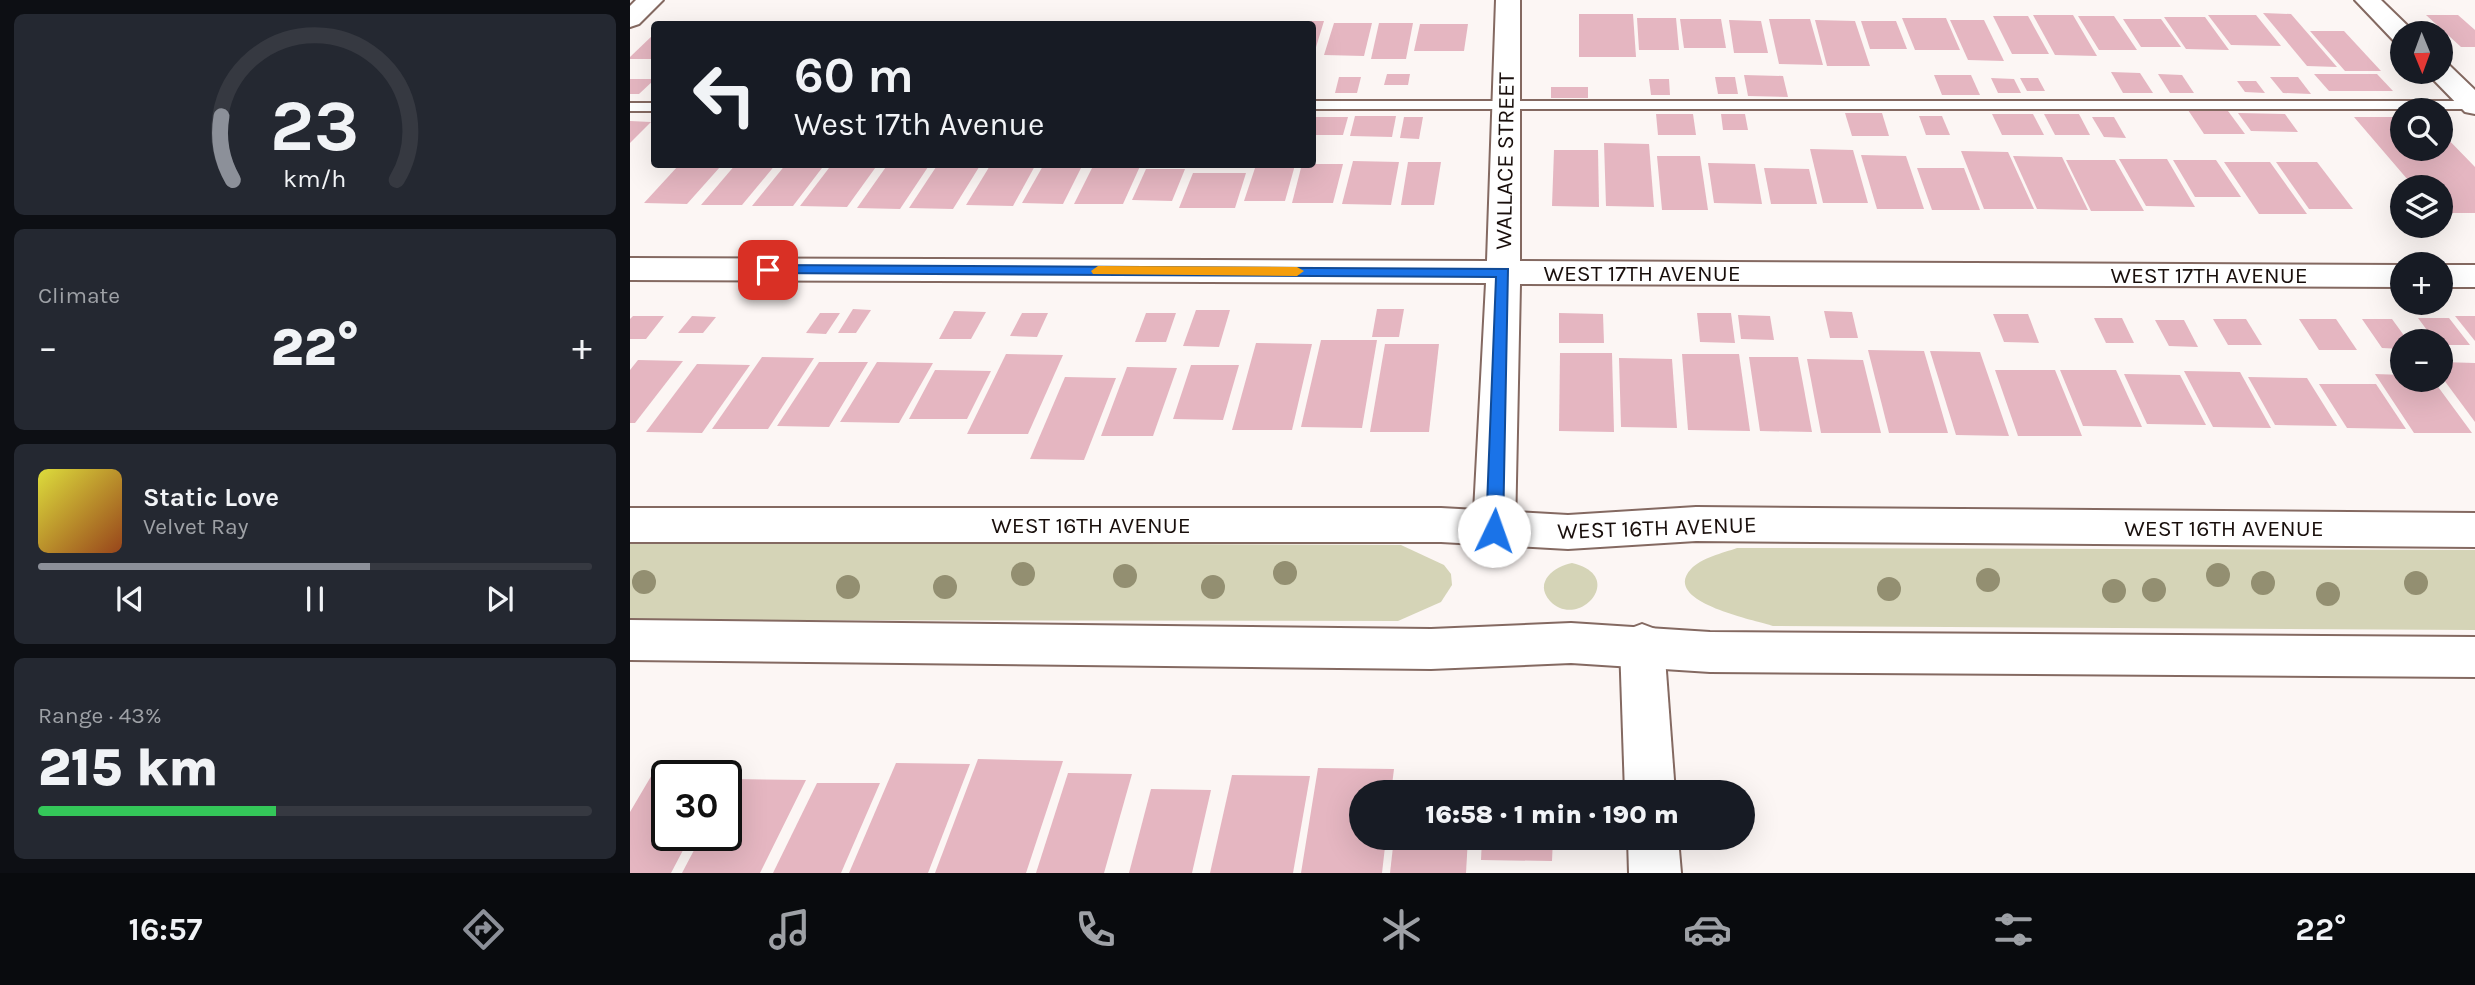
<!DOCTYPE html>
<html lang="en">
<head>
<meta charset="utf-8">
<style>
  body { margin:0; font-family:Karla,sans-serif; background:#242831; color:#f1f3f6; height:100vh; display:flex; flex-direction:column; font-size:26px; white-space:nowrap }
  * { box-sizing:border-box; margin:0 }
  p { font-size:23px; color:#9ea1a6 }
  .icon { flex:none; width:38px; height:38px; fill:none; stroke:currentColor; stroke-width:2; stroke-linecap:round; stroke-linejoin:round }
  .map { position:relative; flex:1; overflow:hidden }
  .drawer { display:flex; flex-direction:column; gap:14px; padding:14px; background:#0d0f14; width:630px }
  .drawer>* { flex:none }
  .hud { position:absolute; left:21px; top:21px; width:665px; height:147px; border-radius:7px; box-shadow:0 7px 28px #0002; background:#171b24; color:#f1f3f6; overflow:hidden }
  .needle { width:46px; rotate:179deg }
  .buttons { position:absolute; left:1760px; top:21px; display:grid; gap:14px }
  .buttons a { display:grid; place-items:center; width:63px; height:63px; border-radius:50%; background:#171b24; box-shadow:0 7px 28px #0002; font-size:35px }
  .speed { position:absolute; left:21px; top:760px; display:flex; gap:14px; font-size:35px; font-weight:700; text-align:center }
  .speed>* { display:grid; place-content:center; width:91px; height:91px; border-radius:50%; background:#171b24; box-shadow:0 7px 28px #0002; line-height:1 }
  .speed .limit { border:4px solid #111; border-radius:10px; background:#fff; color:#111 }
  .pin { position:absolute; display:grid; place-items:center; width:60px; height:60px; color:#fff; margin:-30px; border-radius:14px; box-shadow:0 4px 10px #0006 }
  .me { position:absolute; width:77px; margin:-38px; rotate:3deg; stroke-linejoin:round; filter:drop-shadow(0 0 5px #0008) }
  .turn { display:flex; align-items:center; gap:24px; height:147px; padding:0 28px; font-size:32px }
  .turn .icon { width:91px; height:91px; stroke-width:2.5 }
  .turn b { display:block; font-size:49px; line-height:60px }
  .big { font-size:52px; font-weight:800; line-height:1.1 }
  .drawer .tile { flex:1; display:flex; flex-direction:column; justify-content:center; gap:10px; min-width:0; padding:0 24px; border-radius:10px; background:#242831 }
  .drawer .dial { align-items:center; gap:0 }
  .dial svg { height:182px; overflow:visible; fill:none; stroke:#363941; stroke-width:7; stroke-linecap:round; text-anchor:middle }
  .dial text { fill:#f1f3f6; stroke:none }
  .song { display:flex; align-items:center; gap:21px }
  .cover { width:84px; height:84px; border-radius:10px; background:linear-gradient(135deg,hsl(60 70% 55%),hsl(20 70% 35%)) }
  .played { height:7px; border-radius:4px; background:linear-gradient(90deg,#8c9099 60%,#363941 60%) }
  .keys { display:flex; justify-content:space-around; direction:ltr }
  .heat { display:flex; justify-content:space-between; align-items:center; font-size:38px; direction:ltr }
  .charge { height:10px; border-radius:5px; background:linear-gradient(90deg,#34c759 43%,#363941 0) }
  .trip { position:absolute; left:719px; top:780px; width:406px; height:70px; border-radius:35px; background:#171b24; box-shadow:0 7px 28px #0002; font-weight:800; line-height:70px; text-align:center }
  .dock { display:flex; height:112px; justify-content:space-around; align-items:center; background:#090b0e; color:#9ea1a6 }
  .dock .icon { width:49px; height:49px }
  .dock .selected { color:#8c9099 }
  .dock b { font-size:32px; color:#f1f3f6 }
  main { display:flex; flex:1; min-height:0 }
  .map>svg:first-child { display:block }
  .green { fill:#d5d4b7 }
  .building { fill:#e5b6c1 }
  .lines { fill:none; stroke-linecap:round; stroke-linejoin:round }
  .service-casing { stroke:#846961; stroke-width:4 }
  .minor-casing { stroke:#846961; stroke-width:4 }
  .secondary-casing { stroke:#846961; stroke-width:4 }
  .service { fill:#fff; fill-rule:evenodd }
  .minor { fill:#fff; fill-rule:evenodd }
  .secondary { fill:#fff; fill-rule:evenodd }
  .tree { fill:#938f71 }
  .route { fill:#1a73e8; stroke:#114b97; stroke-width:2 }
  .slow { fill:#f59e0b }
  .labels { text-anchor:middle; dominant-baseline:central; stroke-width:5; stroke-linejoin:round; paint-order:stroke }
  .street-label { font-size:23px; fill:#190f0c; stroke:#fff }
</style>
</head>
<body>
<main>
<section class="drawer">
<div class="tile dial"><svg viewBox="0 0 100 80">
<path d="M14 69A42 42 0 1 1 86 69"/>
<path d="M14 69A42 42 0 0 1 9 41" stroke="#8c9099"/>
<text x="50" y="56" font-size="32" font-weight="700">23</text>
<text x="50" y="72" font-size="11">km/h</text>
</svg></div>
<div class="tile"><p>Climate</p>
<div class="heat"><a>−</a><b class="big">22°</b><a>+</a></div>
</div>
<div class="tile">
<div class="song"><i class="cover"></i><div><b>Static Love</b><p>Velvet Ray</p></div></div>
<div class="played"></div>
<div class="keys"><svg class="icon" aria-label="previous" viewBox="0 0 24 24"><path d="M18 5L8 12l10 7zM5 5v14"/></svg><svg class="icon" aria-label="pause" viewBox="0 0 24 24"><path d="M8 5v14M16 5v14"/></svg><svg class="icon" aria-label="next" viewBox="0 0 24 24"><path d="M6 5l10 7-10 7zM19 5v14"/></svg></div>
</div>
<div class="tile"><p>Range · 43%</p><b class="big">215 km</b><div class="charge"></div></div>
</section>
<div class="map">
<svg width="1845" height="873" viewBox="0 0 1845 873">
  <rect width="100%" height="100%" fill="#fcf6f4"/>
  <g class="green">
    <polygon points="0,542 771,545 814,565 821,574 822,585 811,602 768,621 0,620"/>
    <path d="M1107,548L1845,550V630L1143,626C1125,620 1030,602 1061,569C1071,558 1093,553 1107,548Z"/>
    <path d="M942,563C998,576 948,631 920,601C903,582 925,566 942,563Z"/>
  </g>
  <g class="building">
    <polygon points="1633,13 1661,14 1707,67 1677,66"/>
    <polygon points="949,14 1003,14 1006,57 949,57"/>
    <polygon points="1403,15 1443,15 1467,56 1425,55"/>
    <polygon points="1578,15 1626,15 1651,46 1601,45"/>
    <polygon points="1796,15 1828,15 1845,30 1845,47 1831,47"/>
    <polygon points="1363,16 1398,16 1419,54 1382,54"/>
    <polygon points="1448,16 1484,16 1507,50 1469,50"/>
    <polygon points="1534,17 1575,17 1599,50 1556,49"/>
    <polygon points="1007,18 1046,18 1049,50 1009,50"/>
    <polygon points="1272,18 1316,18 1330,50 1285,50"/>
    <polygon points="1050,19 1091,19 1096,48 1054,48"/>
    <polygon points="1139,19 1180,19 1193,65 1149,64"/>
    <polygon points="1493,19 1531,19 1551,47 1511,47"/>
    <polygon points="1099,20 1131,21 1138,53 1104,53"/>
    <polygon points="1185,20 1225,21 1240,66 1197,66"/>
    <polygon points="1320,20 1354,20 1374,61 1338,60"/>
    <polygon points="660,21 694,21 683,57 682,24 659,24"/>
    <polygon points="1231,21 1266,21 1277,49 1240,49"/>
    <polygon points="704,23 742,23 734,56 694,55"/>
    <polygon points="749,23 783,23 776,59 741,59"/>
    <polygon points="790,24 838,24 834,51 784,51"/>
    <polygon points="1680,31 1714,31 1751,71 1715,71"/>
    <polygon points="24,34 24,59 0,59 0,57"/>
    <polygon points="1481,72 1510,73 1523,93 1493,93"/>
    <polygon points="757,74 780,74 778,85 754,85"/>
    <polygon points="1528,74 1552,75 1564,93 1540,93"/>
    <polygon points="1684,74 1747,74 1763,91 1699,91"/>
    <polygon points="1114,75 1153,76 1158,97 1118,96"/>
    <polygon points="1304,75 1341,75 1350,95 1312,95"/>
    <polygon points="709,77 731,77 727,93 705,93"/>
    <polygon points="1085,77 1105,77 1108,94 1088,94"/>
    <polygon points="1640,77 1668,77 1681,94 1653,93"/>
    <polygon points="1361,78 1384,79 1391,93 1368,93"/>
    <polygon points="1390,78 1408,78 1415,91 1397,91"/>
    <polygon points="0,79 24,79 24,80 9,94 0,94"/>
    <polygon points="1019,79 1039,79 1040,95 1021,95"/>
    <polygon points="1607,81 1626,81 1635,93 1615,92"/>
    <rect x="921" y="87" width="37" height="11"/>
    <polygon points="1558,110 1598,111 1615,134 1574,134"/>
    <polygon points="1215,113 1252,113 1259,136 1222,136"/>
    <polygon points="1608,113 1655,114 1668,132 1621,131"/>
    <polygon points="1026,114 1063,114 1066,135 1028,135"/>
    <polygon points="1091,114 1115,114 1118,130 1093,130"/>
    <polygon points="1362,114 1403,114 1414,135 1372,135"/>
    <polygon points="1414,114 1449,114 1460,135 1425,135"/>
    <polygon points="725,116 766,116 762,137 720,136"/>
    <polygon points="1289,116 1312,116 1320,135 1296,135"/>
    <polygon points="682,117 718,117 713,135 682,135"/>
    <polygon points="774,117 793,117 789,139 770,138"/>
    <polygon points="1462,117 1484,117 1496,138 1474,137"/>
    <polygon points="1724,117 1773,117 1773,149 1811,149 1811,132 1845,167 1845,213 1811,213 1811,187 1784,187"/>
    <polygon points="0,121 21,122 0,143"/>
    <polygon points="974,143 1019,144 1024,207 976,206"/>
    <polygon points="1180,149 1223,150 1238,203 1193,203"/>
    <polygon points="924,150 968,150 969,207 922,206"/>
    <polygon points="1331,151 1378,152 1404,209 1354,209"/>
    <polygon points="1231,155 1276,156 1294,209 1247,209"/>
    <polygon points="1027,156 1070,156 1078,210 1032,210"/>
    <polygon points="1383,156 1432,157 1458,210 1407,209"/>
    <polygon points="1489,159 1537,159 1565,207 1516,206"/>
    <polygon points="1436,160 1485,160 1514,211 1461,211"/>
    <polygon points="1543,160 1586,160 1611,197 1565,197"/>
    <polygon points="723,161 769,162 761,205 712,204"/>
    <polygon points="778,162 811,162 804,205 771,205"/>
    <polygon points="1594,162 1640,162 1677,214 1629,214"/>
    <polygon points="1646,162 1687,162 1723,209 1679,209"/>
    <polygon points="1078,163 1125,164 1132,204 1084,203"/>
    <polygon points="106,164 146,164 112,205 71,205"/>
    <polygon points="156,164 195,164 163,206 122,206"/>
    <polygon points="202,164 248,164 217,207 170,206"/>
    <polygon points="258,164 300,164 270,209 227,208"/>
    <polygon points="308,164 351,164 323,209 279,208"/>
    <polygon points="361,164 406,164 383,206 336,205"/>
    <polygon points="414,164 453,164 433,204 392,203"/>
    <polygon points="464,164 511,164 493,204 444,204"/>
    <polygon points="672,164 713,164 703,203 662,203"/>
    <polygon points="626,165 665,165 655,201 614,201"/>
    <polygon points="48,166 90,167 57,204 14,203"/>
    <polygon points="1134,168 1179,169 1187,204 1141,204"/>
    <polygon points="1287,168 1334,168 1350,210 1302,210"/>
    <polygon points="516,169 555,169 542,201 502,200"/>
    <polygon points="563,173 616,173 605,208 549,208"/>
    <polygon points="223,309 241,310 226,333 208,333"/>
    <polygon points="747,309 774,309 769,337 742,337"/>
    <polygon points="566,310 600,310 589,347 553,346"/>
    <polygon points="324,311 356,312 341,339 309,339"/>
    <polygon points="1194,311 1222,312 1228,338 1200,338"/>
    <polygon points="190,313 210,313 196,334 176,333"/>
    <polygon points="392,313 418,313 407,337 380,336"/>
    <polygon points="516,313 546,313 536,342 505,342"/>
    <polygon points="929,313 973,314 974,343 929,343"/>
    <polygon points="1067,313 1101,313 1105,343 1070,342"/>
    <polygon points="1363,314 1398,314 1409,343 1374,342"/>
    <polygon points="1108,315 1140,316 1144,340 1111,339"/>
    <polygon points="3,316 34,316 16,339 0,339 0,319"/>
    <polygon points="62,316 86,317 73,333 48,333"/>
    <polygon points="1825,316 1845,316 1845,341"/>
    <polygon points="1464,318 1492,318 1504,343 1476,343"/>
    <polygon points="1788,318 1819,318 1840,345 1811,345 1811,341 1805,341"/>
    <polygon points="1583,319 1616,319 1632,345 1598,345"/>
    <polygon points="1669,319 1706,319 1727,350 1689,350"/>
    <polygon points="1732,319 1762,319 1778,341 1773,341 1773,349 1752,348"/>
    <polygon points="1525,320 1554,320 1568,347 1539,346"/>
    <polygon points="691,340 747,340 732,428 671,427"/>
    <polygon points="626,343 682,344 662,430 602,430"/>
    <polygon points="755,344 809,344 799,432 740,432"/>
    <polygon points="1238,350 1294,351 1318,433 1259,433"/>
    <polygon points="1300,351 1350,352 1379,436 1326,435"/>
    <polygon points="930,353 982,353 984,432 929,431"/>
    <polygon points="376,354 433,355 398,434 337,434"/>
    <polygon points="1052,354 1109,354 1120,431 1058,430"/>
    <polygon points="132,357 184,358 138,429 82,429"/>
    <polygon points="1119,357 1168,357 1182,432 1130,431"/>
    <polygon points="989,358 1042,359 1047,428 991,427"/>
    <polygon points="1177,359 1233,360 1251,433 1191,433"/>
    <polygon points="8,360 53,361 5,423 0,423 0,370"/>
    <polygon points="189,362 238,362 199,427 147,426"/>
    <polygon points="247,362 303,363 269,423 210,422"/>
    <polygon points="1811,362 1845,363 1845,422 1811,376"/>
    <polygon points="67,364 120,365 72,433 16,432"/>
    <polygon points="561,365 609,365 593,420 543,419"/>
    <polygon points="497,367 547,368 523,436 471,436"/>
    <polygon points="305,370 361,371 337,419 279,419"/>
    <polygon points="1365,370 1425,370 1452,436 1388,436"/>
    <polygon points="1430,370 1486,370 1512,427 1453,426"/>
    <polygon points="1554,371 1610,372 1641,428 1583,427"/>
    <polygon points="1494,374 1550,375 1576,425 1517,424"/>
    <polygon points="1745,374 1773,375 1773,380 1803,380 1842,433 1784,433"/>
    <polygon points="435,377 486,378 454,460 400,459"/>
    <polygon points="1618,377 1677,378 1707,426 1645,425"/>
    <polygon points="1689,384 1746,384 1776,429 1717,428"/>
    <polygon points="348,759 433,761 396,873 305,873"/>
    <polygon points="266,763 340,764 298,873 219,873"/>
    <polygon points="688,768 764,769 761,793 732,793 732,838 756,838 752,873 671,873"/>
    <polygon points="23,773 37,773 37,835 61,835 41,873 0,873 0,812"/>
    <polygon points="438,773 502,774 474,873 406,873"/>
    <polygon points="602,775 680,776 663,873 580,873"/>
    <polygon points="102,779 176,780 130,873 52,873 72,835 96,835 96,790"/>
    <polygon points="187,783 250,783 211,873 143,873"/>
    <polygon points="771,785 842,785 842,793 770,793"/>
    <polygon points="856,785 923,786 923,793 855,793"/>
    <polygon points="521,789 581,790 562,873 499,873"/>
    <polygon points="764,838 838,838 836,873 760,873"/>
    <polygon points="852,838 923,838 922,861 851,860"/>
  </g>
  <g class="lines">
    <defs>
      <g id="service">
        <rect x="682" y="101" width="1163" height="8"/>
        <rect x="0" y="103" width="24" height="8"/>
      </g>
      <g id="minor">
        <polygon points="6,0 33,0 9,24 0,27 0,6"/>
        <polygon points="866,0 890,0 890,261 1773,265 1773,287 890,284 885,531 879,543 864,548 849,543 843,531 856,283 0,280 0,258 857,261"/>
        <polygon points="1725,0 1751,0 1785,33 1773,33 1773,43 1764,41"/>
        <polygon points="1811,64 1820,66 1845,90 1845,114 1835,112 1796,72 1811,72"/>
        <rect x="1811" y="265" width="34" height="22"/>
        <polygon points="1012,624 1028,630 1034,644 1045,793 995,793 990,644 996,630"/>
        <polygon points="998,838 1048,838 1051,873 999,873"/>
      </g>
      <g id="secondary">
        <polygon points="1066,507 1845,513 1845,547 1066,541 938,549 811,542 0,542 0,508 811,508 938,515"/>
        <polygon points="0,620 801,629 941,623 1080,632 1845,637 1845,677 1080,672 941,663 801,669 0,660"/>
      </g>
    </defs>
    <use href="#service" class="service-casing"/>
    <use href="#minor" class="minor-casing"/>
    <use href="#secondary" class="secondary-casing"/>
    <use href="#service" class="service"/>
    <use href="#minor" class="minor"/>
    <use href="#secondary" class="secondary"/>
  </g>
  <g class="tree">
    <circle cx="655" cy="573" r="12"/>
    <circle cx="393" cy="574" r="12"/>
    <circle cx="1588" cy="575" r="12"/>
    <circle cx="495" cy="576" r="12"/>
    <circle cx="1358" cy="580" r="12"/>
    <circle cx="14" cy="582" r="12"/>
    <circle cx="1633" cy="583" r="12"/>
    <circle cx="1786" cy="583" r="12"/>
    <circle cx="218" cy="587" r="12"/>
    <circle cx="315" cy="587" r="12"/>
    <circle cx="583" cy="587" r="12"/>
    <circle cx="1259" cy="589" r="12"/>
    <circle cx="1524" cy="590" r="12"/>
    <circle cx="1484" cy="591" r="12"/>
    <circle cx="1698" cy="594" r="12"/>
  </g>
  <polygon class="route" points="138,265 878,269 873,531 870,536 858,536 856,531 866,277 133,273 133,266"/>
  <polygon class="slow" points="468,266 667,267 674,271 667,276 463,274 461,271"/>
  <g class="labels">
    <g class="street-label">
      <text transform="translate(875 161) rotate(-89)">WALLACE STREET</text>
      <text x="1012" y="273">WEST 17TH AVENUE</text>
      <text x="1579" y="275">WEST 17TH AVENUE</text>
      <text x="461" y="525">WEST 16TH AVENUE</text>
      <text transform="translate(1027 528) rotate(-2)">WEST 16TH AVENUE</text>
      <text x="1594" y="528">WEST 16TH AVENUE</text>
    </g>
  </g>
</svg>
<div class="buttons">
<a><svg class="needle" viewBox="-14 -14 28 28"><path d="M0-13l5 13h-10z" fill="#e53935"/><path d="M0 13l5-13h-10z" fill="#9ea1a6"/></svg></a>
<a><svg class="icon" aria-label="search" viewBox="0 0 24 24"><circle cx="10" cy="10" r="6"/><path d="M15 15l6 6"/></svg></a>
<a><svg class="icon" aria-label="layers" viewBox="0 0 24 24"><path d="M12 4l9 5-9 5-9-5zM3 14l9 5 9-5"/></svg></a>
<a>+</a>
<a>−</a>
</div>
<div class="speed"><div class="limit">30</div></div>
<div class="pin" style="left:138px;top:270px;background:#d93025"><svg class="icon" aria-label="arrive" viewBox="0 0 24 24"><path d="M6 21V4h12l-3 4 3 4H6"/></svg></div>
<svg class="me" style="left:864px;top:531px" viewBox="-20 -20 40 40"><circle r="19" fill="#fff"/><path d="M0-13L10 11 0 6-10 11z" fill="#1a73e8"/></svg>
<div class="trip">16:58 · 1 min · 190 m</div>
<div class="hud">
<div class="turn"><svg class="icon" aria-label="left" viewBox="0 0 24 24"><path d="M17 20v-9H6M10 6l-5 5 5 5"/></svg><div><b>60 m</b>West 17th Avenue</div></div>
</div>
</div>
</main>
<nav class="dock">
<b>16:57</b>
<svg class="icon selected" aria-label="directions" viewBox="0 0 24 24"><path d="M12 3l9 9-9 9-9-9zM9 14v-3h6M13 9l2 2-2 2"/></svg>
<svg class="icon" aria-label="music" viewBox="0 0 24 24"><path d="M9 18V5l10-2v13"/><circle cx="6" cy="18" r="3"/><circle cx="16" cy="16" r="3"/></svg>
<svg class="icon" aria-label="phone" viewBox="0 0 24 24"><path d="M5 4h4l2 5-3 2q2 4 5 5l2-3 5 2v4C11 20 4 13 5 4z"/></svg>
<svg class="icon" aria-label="climate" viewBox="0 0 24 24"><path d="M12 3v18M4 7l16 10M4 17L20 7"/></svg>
<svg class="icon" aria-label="car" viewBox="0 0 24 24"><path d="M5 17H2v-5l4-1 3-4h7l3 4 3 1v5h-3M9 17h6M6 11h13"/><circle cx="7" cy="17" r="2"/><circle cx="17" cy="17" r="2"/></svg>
<svg class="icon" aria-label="filters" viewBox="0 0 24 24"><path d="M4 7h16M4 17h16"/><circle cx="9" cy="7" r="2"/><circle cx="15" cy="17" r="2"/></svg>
<b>22°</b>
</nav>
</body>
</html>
